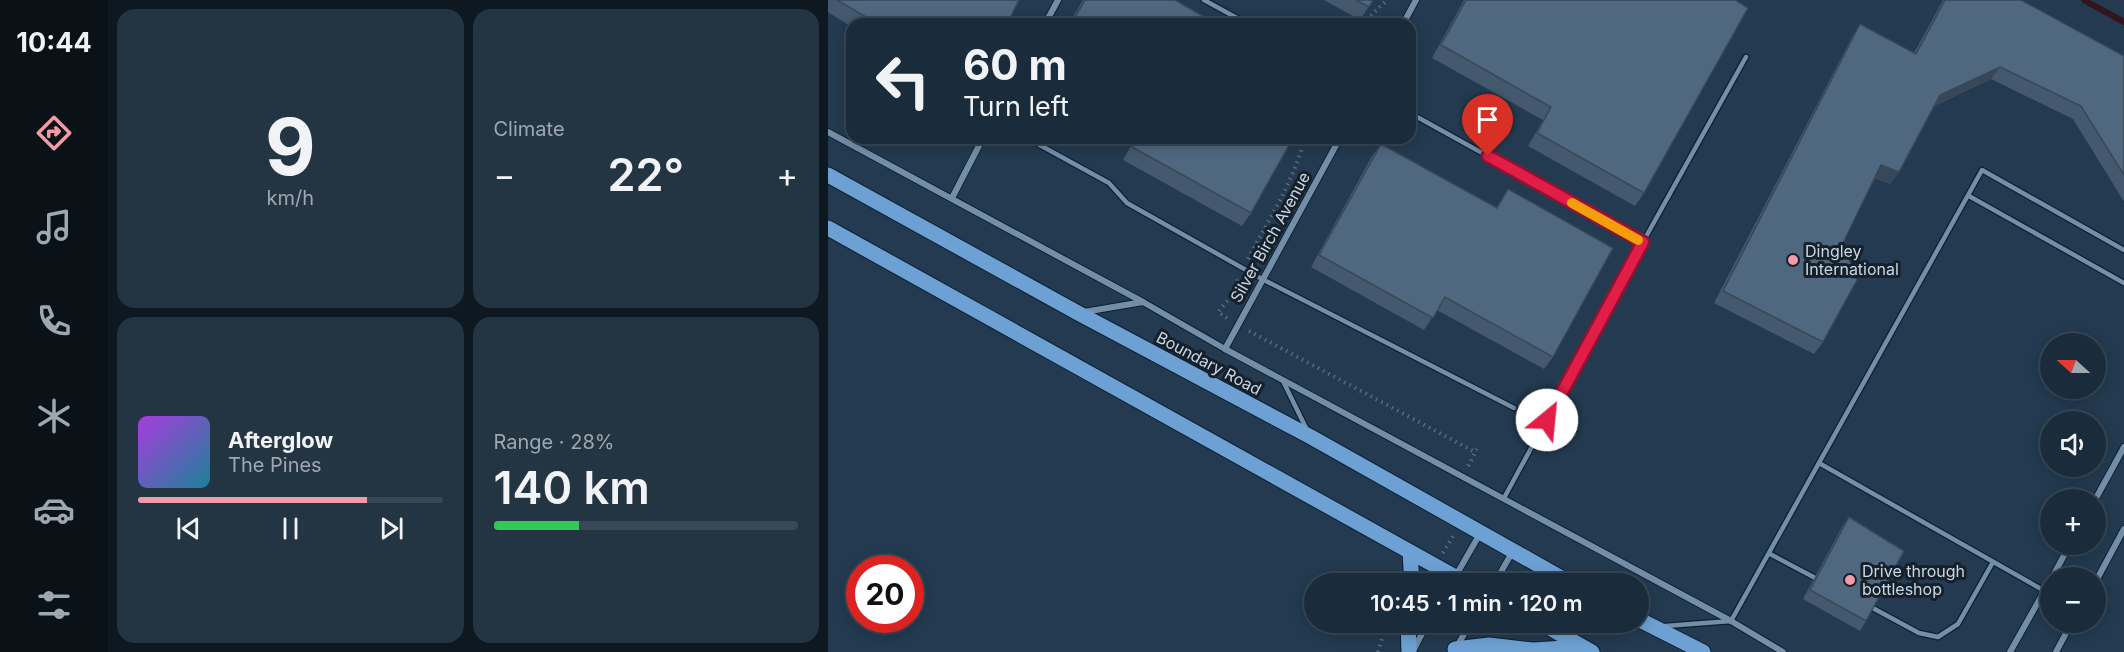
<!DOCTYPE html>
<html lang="en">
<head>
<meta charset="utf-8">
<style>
  body { margin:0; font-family:Inter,sans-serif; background:#233443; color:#f1f3f6; height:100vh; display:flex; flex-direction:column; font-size:22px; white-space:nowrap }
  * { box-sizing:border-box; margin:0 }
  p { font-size:20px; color:#9fa7af }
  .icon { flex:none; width:33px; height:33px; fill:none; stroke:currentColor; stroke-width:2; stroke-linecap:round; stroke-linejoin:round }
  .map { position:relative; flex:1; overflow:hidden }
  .side { display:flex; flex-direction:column; gap:9px; padding:9px; background:#0e1821; width:720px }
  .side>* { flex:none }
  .top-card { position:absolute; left:18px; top:18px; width:570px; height:126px; border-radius:18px; box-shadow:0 3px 15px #0003,0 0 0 2px #384856; background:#1a2c3c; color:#f1f3f6; overflow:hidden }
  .needle { width:39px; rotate:291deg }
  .tools { position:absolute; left:1212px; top:333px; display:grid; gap:12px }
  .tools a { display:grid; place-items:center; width:66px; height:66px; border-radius:50%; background:#1a2c3c; box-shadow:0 3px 15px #0003,0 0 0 2px #384856; font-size:30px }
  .speed { position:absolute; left:18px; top:555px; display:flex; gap:12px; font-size:30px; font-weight:700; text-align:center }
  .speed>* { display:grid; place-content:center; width:78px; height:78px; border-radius:50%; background:#1a2c3c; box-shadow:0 3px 15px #0003,0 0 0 2px #384856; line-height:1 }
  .speed .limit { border:9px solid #d22; background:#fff; color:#111 }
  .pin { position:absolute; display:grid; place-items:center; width:51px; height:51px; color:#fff; margin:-62px -26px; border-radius:50% 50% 50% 0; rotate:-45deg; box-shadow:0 0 6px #0007 }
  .pin .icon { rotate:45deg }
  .me { position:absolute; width:66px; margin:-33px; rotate:28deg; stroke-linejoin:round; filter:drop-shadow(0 0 4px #0008) }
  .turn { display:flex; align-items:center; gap:21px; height:126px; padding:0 18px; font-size:27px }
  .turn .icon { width:78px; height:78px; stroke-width:2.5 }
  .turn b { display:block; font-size:42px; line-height:51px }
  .big { font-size:45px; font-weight:600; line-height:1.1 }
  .side .widget { flex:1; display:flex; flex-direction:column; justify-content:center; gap:9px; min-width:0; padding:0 21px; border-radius:18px; background:#233443 }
  .side .dial { align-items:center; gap:0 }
  .dial b { font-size:78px; line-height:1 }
  .song { display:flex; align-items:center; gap:18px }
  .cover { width:72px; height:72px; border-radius:9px; background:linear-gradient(135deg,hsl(280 70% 55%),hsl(190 70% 35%)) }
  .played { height:6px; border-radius:3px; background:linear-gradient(90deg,#f39aa8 75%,#384856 75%) }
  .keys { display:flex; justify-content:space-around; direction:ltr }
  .heat { display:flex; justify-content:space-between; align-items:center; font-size:33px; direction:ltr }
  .charge { height:9px; border-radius:4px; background:linear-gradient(90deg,#34c759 28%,#384856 0) }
  .side .tiles { flex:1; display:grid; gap:9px; grid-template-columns:repeat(2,1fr) }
  .trip { position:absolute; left:476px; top:573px; width:345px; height:60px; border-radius:30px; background:#1a2c3c; box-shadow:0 3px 15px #0003,0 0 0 2px #384856; font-weight:600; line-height:60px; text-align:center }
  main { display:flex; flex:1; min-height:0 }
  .tab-bar { display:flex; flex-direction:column; width:108px; justify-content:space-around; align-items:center; background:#0a1218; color:#9fa7af }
  .tab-bar .icon { width:42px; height:42px }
  .tab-bar .on { color:#f39aa8 }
  .tab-bar b { font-size:27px; color:#f1f3f6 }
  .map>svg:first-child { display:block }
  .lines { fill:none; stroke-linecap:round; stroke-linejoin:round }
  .stream { stroke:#31151a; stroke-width:6 }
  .lane-casing { stroke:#0a2035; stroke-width:7 }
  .street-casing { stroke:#0a2035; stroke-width:8 }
  .primary-casing { stroke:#0a2035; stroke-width:17 }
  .path { stroke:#576b7f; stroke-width:4; stroke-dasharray:1.5 4.5; stroke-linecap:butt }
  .lane { stroke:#758ea8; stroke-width:4.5 }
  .street { stroke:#758ea8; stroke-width:6 }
  .primary { stroke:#6ea1d3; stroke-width:15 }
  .wall { fill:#44596d }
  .shaded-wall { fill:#374859 }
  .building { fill:#4f677f; stroke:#374859; stroke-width:1.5 }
  .route-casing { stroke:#92132f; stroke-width:15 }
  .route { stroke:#e11d48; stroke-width:10 }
  .slow { stroke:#f59e0b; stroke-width:10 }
  .poi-dot { fill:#f39aa8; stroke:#16202a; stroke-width:2 }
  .labels { text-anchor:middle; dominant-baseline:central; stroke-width:6; stroke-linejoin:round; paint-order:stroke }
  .street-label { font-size:16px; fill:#c9d7e5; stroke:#16202a }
  .poi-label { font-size:16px; fill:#c9d7e5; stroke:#16202a; text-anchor:start }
</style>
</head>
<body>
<main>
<nav class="tab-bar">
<b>10:44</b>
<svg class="icon on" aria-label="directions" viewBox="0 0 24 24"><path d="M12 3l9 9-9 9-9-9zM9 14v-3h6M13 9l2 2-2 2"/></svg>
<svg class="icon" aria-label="music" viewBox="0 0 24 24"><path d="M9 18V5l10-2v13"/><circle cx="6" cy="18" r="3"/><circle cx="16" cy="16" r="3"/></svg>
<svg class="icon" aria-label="phone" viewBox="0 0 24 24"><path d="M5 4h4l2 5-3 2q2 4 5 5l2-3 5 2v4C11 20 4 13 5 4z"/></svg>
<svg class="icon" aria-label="climate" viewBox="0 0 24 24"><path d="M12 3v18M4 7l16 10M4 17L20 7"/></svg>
<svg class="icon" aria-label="car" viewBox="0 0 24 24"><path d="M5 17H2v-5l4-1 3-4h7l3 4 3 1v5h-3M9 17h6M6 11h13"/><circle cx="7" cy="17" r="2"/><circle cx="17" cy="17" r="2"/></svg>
<svg class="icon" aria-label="filters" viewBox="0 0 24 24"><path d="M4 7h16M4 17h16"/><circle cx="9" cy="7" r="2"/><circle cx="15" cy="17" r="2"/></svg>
</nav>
<section class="side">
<div class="tiles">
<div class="widget dial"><b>9</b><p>km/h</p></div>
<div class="widget"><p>Climate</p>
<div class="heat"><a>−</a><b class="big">22°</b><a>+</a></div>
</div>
<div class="widget">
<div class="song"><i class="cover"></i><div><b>Afterglow</b><p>The Pines</p></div></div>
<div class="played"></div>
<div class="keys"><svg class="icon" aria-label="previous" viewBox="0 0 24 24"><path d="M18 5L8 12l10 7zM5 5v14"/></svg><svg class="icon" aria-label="pause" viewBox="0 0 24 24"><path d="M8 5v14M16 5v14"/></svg><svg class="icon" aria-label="next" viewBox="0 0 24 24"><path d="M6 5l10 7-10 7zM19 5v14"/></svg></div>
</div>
<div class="widget"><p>Range · 28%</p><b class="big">140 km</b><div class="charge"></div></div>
</div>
</section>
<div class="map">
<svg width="1296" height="652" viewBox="0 0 1296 652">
  <rect width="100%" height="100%" fill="#233a50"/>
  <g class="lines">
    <polyline class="stream" points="1256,0 1296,22"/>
    <defs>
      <g id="lane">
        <polyline points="376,0 420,24"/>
        <polyline points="582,113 815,242"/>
        <polyline points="199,138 281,183 299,203 434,279 686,408"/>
        <polyline points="1141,196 1296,283"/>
        <polyline points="455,381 479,430"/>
        <polyline points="991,463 1222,594"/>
        <polyline points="676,498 815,242 918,57"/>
        <polyline points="942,554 991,580"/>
        <polyline points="1041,606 1091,633 1110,637 1130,624 1165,562"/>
        <polyline points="837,626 903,621 1154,170 1296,250"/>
      </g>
      <g id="street">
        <polyline points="217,24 230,0"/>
        <polyline points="575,24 588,0"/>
        <polyline points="0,132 315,302"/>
        <polyline points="124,198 155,138"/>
        <polyline points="256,312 315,302 397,349 903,621 955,652"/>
        <polyline points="397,349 512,138"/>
        <polyline points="1267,500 1296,447"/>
        <polyline points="1224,578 1242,544"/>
        <polyline points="1268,581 1296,529"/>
        <polyline points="623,584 653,532"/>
        <polyline points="666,584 685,551"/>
        <polyline points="628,648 643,622"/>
        <polyline points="586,649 600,622"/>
        <polyline points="1182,652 1222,581"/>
        <polyline points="1228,652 1244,622"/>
      </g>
      <g id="primary">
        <polyline points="0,175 250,313 483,437 744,584"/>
        <polyline points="0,228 640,584"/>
        <polyline points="582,552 584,584"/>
        <polyline points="810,619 875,652"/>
        <polyline points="580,622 581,652"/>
        <polyline points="711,622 764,652"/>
        <polyline points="627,649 661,645 705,650 754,647"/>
      </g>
    </defs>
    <use href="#lane" class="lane-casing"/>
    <use href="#street" class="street-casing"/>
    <use href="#primary" class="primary-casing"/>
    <g class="path">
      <polyline points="534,24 559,0"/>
      <path d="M420,259C442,217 464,185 477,138"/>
      <polyline points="399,318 390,312 405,294 410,279"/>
      <polyline points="421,331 647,452"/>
      <polyline points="640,466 649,449"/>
      <polyline points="615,553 625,536"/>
      <polyline points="550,652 559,622"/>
    </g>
    <use href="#lane" class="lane"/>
    <use href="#street" class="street"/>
    <use href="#primary" class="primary"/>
  </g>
  <g class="wall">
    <polygon points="0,0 191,0 179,24 24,24 24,27 0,12"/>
    <polygon points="255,0 347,0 387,24 241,24"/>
    <polygon points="496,0 545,0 532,20"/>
    <polygon points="636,0 907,0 816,193 807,206 700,146 715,120 604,58"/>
    <polygon points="1115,0 1193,0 1296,56 1296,201 1295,200 1245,119 1163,79 1106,106 1071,172 1062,184 1046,178 1015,243 995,342 986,354 886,303 1024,37 1032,24 1086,53"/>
    <polygon points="288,138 465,138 423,213 414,226 295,160 303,146"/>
    <polygon points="553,144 668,208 680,189 725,357 716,369 609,310 596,330 483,267 544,156"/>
    <polygon points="1021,517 1038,621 1032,631 975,599 1014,527"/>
  </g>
  <g class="shaded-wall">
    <polygon points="1172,67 1163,79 1103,107 1112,95"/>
    <polygon points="1053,165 1071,172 1062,184 1044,177"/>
  </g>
  <g class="building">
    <polygon points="9,0 191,0 179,24 50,24"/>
    <polygon points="257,0 347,0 387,23 387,24 243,24"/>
    <polygon points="528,0 545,0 541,7"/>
    <polygon points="638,0 907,0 920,8 816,193 709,133 723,107 613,45"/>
    <polygon points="1117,0 1193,0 1296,56 1296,175 1253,106 1172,67 1112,95 1071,172 1053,165 1015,243 1029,280 995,342 895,291 1032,24 1088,54"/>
    <polygon points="309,138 465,138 423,213 304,147"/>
    <polygon points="553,144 669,208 680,189 785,248 725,357 617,297 605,318 491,255"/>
    <polygon points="1021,517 1076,551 1038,621 982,590"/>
  </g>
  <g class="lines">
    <defs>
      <polyline id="route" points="660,156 815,242 719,420"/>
    </defs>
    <use href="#route" class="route-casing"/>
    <use href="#route" class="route"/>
    <polyline class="slow" points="744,203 810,240"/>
  </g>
  <g class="poi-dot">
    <circle cx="965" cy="260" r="6"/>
    <circle cx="1022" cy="580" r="6"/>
  </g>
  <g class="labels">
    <g class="street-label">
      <text transform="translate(442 237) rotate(-61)">Silver Birch Avenue</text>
      <text transform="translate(381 363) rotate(28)">Boundary Road</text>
    </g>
    <g class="poi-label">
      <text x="977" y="251">Dingley<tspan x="977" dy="18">International</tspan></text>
      <text x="1034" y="571">Drive through<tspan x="1034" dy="18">bottleshop</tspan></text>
    </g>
  </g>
</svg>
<div class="tools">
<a><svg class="needle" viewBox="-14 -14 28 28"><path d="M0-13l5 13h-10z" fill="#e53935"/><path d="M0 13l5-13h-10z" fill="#9fa7af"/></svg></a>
<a><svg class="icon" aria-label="sound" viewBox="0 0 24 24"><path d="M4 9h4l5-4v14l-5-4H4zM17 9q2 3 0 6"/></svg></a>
<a>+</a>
<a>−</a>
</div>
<div class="speed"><div class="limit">20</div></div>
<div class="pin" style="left:660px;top:156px;background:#d93025"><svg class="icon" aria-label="arrive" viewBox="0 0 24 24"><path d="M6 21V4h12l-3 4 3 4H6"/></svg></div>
<svg class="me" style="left:719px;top:420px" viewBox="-20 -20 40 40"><circle r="19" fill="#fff"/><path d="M0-13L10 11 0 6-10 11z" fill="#e11d48"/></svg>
<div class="trip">10:45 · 1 min · 120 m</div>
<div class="top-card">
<div class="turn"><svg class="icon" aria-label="left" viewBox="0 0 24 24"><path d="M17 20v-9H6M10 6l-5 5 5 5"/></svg><div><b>60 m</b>Turn left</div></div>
</div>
</div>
</main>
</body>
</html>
